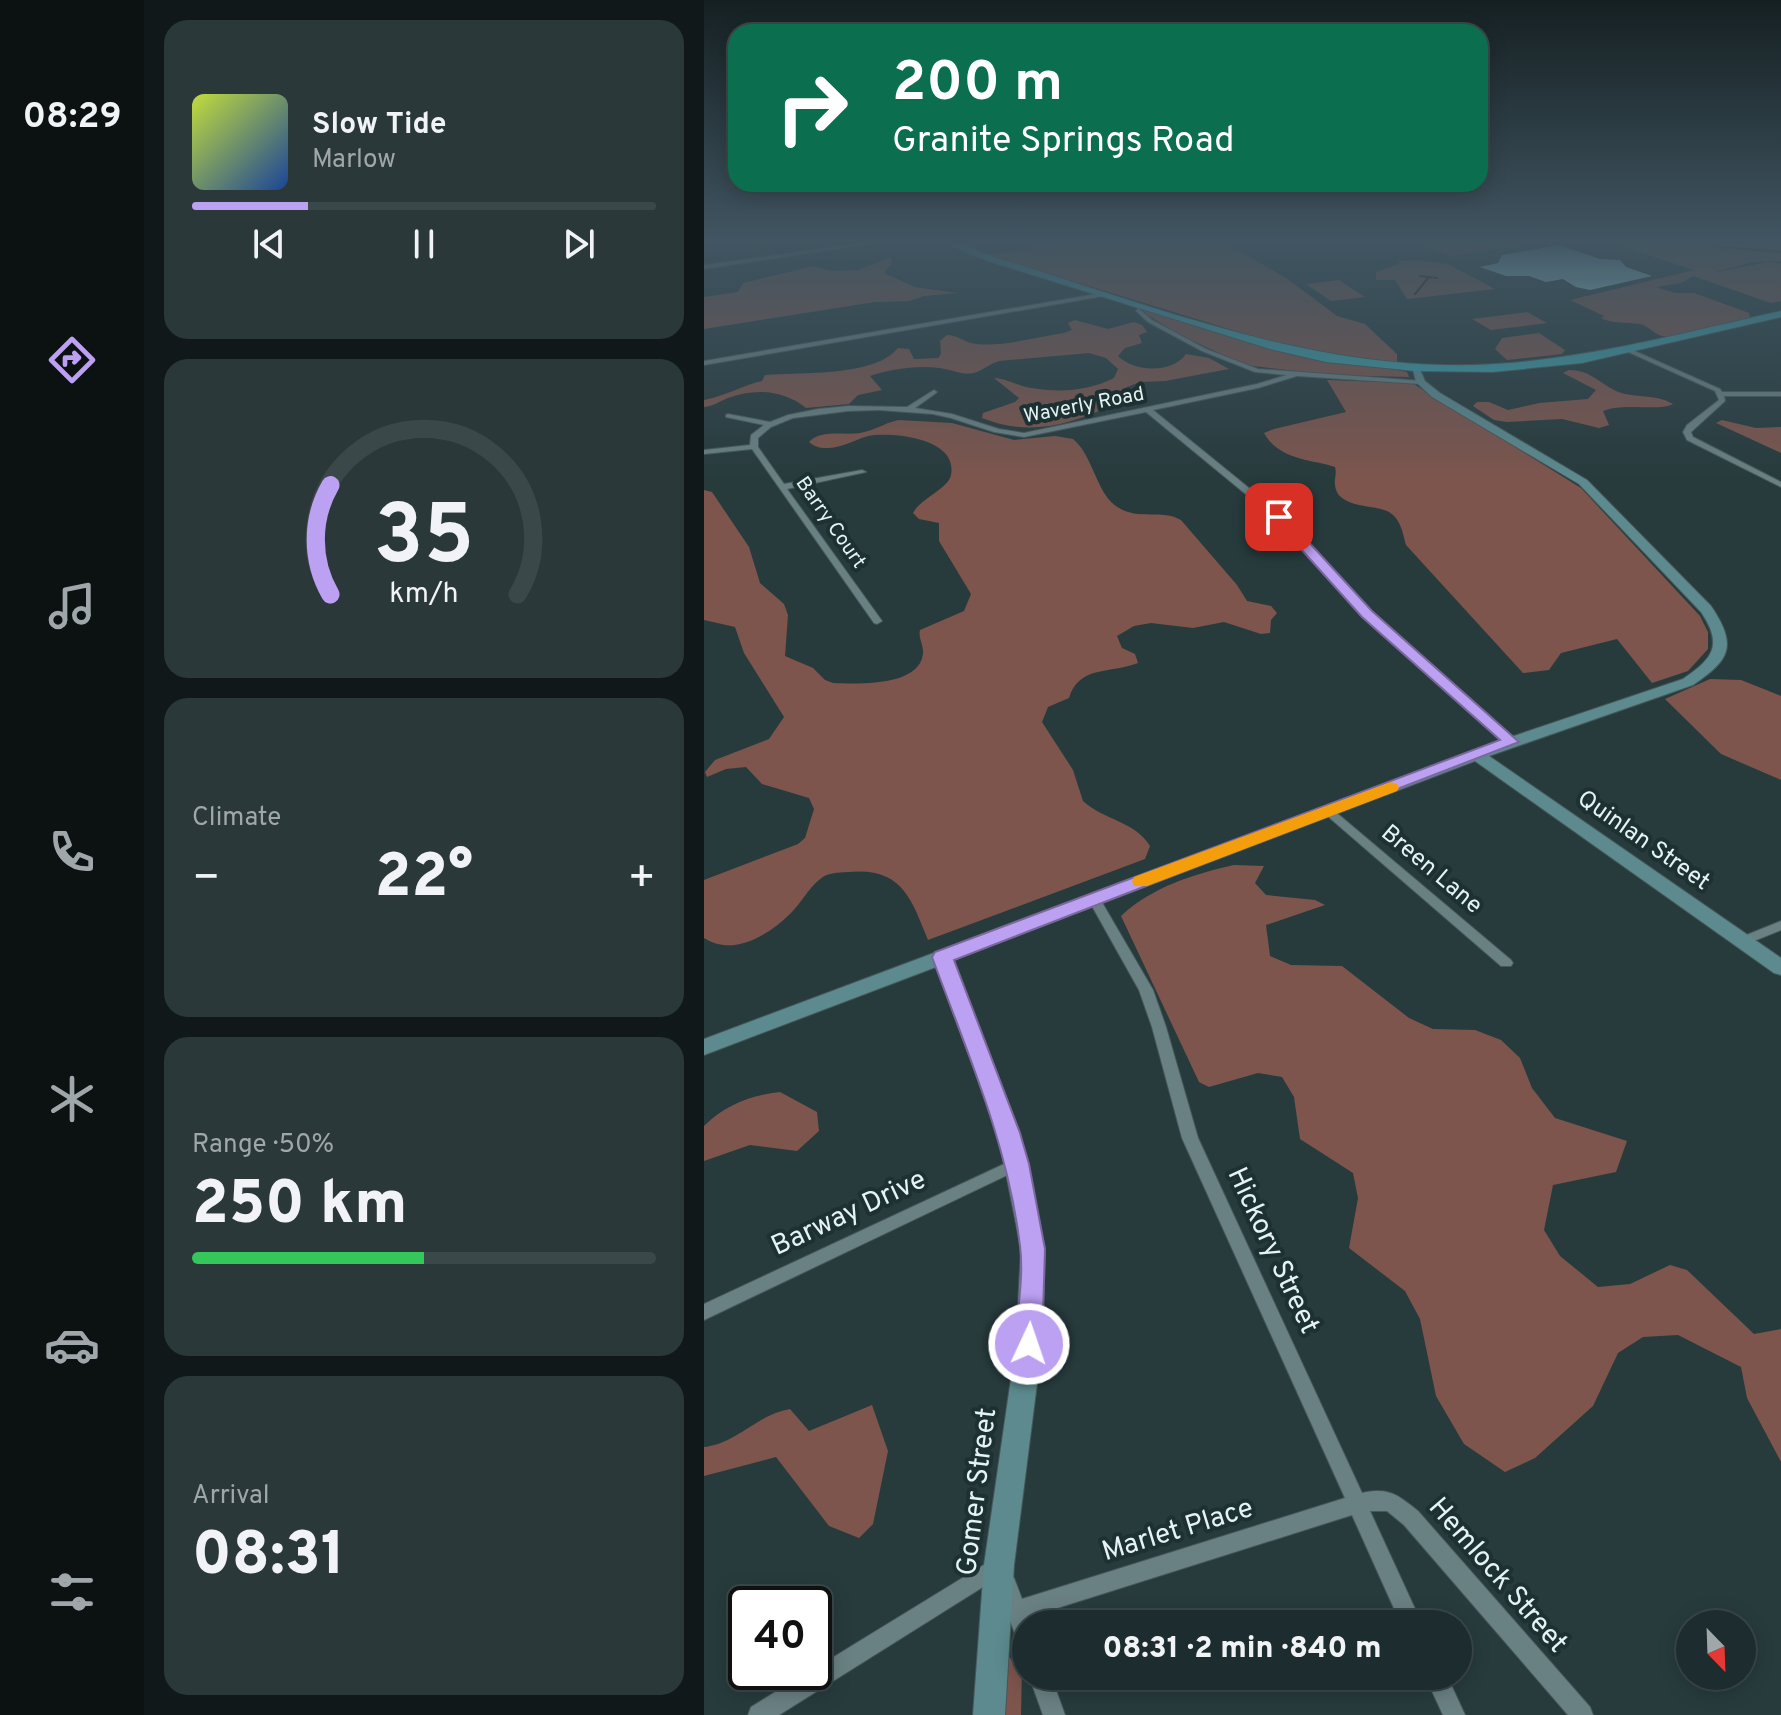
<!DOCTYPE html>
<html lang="en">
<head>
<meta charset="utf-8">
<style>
  body { margin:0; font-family:Overpass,sans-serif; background:#2a383a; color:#f1f3f6; height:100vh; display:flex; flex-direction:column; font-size:30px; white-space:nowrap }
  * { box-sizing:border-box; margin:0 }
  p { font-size:26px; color:#a0a7aa }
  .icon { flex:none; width:44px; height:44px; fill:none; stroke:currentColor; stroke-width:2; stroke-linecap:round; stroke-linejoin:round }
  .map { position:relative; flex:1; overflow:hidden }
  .details { display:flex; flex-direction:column; gap:20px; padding:20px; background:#101819; width:560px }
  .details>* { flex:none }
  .guide { position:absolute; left:24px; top:24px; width:760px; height:168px; border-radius:24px; box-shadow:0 4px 20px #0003,0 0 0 2px #3b484a; background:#0b6e4f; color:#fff; overflow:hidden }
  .needle { width:52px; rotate:157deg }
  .fabs { position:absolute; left:972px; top:1610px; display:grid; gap:16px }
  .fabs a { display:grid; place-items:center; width:80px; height:80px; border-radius:50%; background:#1d2c2e; box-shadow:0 4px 20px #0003,0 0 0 2px #3b484a; font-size:40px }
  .speed { position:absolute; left:24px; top:1586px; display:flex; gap:16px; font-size:40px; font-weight:700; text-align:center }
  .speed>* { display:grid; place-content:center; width:104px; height:104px; border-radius:50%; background:#1d2c2e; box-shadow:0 4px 20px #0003,0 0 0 2px #3b484a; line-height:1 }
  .speed .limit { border:4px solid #111; border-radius:12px; background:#fff; color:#111 }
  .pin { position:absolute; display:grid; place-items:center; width:68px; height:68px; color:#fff; margin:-34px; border-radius:16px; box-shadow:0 4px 12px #0006 }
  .me { position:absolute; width:88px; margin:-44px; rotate:3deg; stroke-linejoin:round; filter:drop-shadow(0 0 6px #0008) }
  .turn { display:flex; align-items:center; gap:28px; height:168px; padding:0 32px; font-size:36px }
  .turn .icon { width:104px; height:104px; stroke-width:2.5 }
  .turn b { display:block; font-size:56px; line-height:68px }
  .big { font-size:60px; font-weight:800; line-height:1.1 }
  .details .widget { flex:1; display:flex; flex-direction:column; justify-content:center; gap:12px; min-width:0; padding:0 28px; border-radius:24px; background:#2a383a }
  .details .dial { align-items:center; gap:0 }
  .dial svg { height:208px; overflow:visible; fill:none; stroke:#3b484a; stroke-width:7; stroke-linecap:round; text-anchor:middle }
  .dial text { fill:#f1f3f6; stroke:none }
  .song { display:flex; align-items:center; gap:24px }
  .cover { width:96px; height:96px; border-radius:12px; background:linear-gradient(135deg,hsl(70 70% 55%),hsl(220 70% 35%)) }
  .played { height:8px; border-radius:4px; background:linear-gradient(90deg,#bca0f2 25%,#3b484a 25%) }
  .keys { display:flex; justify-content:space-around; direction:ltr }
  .heat { display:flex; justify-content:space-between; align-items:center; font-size:44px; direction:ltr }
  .charge { height:12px; border-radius:6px; background:linear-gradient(90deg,#34c759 50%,#3b484a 0) }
  .trip { position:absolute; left:308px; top:1610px; width:460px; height:80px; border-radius:40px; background:#1d2c2e; box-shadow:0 4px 20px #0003,0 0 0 2px #3b484a; font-weight:800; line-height:80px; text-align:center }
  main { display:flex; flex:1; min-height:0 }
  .dock { display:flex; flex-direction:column; width:144px; justify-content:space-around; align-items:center; background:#0c1212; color:#a0a7aa }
  .dock .icon { width:56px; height:56px }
  .dock .selected { color:#bca0f2 }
  .dock b { font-size:36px; color:#f1f3f6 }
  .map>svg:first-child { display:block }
  .green { fill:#7d554d }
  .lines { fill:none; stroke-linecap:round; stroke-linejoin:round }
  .stream { stroke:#3a120b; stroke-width:2 }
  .building { fill:#9cdce2 }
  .street-casing { stroke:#46585a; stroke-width:2 }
  .secondary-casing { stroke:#46585a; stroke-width:2 }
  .highway-casing { stroke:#46585a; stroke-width:2 }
  .street { fill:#6a8183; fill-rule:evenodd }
  .secondary { fill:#5c8a8e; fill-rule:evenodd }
  .highway { fill:#3d9ea7; fill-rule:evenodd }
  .route { fill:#bca0f2; stroke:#7a689d; stroke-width:2 }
  .slow { fill:#f59e0b }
  .labels { text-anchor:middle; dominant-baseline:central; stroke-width:8; stroke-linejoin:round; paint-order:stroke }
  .far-street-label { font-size:20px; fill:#e6f3f4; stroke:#1d3133 }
  .street-label { font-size:24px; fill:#e6f3f4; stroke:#1d3133 }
  .near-street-label { font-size:28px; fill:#e6f3f4; stroke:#1d3133 }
</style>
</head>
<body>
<main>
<nav class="dock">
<b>08:29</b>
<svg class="icon selected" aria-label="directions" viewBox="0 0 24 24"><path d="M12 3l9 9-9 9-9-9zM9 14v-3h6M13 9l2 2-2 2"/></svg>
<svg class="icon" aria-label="music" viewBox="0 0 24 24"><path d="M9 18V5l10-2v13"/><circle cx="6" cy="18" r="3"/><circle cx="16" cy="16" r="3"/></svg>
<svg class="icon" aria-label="phone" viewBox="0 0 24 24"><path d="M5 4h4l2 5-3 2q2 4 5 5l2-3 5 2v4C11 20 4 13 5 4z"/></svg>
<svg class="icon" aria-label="climate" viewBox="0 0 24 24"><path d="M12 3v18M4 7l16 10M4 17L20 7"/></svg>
<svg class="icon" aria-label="car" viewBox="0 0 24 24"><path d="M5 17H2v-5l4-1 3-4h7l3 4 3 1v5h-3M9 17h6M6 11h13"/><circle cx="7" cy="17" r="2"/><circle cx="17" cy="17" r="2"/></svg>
<svg class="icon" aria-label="filters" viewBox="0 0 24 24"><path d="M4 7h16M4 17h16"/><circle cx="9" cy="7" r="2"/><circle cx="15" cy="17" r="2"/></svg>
</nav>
<section class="details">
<div class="widget">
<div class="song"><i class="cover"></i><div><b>Slow Tide</b><p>Marlow</p></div></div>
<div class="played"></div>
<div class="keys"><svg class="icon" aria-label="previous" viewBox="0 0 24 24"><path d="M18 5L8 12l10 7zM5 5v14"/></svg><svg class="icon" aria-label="pause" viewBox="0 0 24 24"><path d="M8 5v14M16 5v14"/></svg><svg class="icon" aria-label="next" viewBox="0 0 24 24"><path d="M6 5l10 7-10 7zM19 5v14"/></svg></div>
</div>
<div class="widget dial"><svg viewBox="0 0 100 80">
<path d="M14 69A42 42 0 1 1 86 69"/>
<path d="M14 69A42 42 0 0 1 14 27" stroke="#bca0f2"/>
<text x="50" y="56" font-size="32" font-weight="700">35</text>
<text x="50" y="72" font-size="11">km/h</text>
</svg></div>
<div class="widget"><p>Climate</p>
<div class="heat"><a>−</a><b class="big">22°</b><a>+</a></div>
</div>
<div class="widget"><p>Range · 50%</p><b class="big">250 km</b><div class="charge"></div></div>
<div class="widget"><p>Arrival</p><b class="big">08:31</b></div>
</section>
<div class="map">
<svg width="1077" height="1715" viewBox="0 0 1077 1715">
  <rect width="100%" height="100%" fill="#273b3d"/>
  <g class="green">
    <polygon points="378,240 517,240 585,280 633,316 661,324 693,354 693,362 607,352 554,338 284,255"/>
    <polygon points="735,240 807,240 819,245 746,256 716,243"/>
    <path d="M909,240H1077V261L1049,262L1008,273L1064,262L1077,264V301L1067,303L989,276L977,283L952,287L971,293H990L1045,313L1046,318L965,337C951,337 946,326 936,324C923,322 909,324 897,318L900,316L866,300L990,270L914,245Z"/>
    <polygon points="187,257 188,263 180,273 211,287 253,293 220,296 205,301 171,302 0,329 0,297 34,292 39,283 109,266 127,271 154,270"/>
    <polygon points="713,260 744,264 791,289 703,299 691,280 672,280 672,272 696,264 694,261"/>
    <polygon points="635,280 661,297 627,301 602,284"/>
    <polygon points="440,310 572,350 688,369 703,372 705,377 625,375 541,365 476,335 437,311"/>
    <polygon points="823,312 843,323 787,330 768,319"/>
    <path d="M371,320L404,329L430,322L438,325L443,332L435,335L438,343L421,348L414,356C430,372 468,374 482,354L505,358L525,369L461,381L436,382L418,389V393L404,402V407C362,426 323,436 278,418L279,413L311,402L315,398L290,378C304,379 314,386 327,388C356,393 384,391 410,378L414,369L402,358L385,353L295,361C286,364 280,369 273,372C260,377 247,369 235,368C213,365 187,369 166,376L178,390L154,395L145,404L102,408C80,390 51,388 24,398C14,402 10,406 0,407V400C21,396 37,386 58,381L61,375C97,372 171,377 194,348L205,349L210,359L234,358L237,354L236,341L243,335C254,335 261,343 272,344C301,347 331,337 360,333L368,330L364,323Z"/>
    <polygon points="835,333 861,350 858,354 803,360 791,349 798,338"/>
    <path d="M865,370C886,370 894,382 912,391C930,399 951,393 969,404C953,412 921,402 899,411L905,425L895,428L858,419L803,422L790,420L769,406L773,402H785L804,410L835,403L884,399L892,390L859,373Z"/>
    <path d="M623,380L708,383L877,488L996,616L1004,632V649L984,671L948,683L913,639L857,653L845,670L819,673L702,545C699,534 697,519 685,512C671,504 633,509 631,485C630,479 633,474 631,467C606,459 575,460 560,433L570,429L642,412Z"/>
    <path d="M195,420L248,423L310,440L351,436L369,439C390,456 392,495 415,508C434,520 458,509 477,520L533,585L543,601L567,606L573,613L567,620L566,633L557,634L520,622L489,628L447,623L430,626L413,636L418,648L431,654L434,663C406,674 375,665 365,698L344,707L338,722L369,770L379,801C399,820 431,821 446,846L441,859L224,940C207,898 198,867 144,872C134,873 123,872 115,880C104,889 97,903 87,913C65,935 29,957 0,938V880L94,844L101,838L110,809L105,798L58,784L42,767L22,769L3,777L1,772L11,760L65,739L80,717L40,653L31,627L0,620V490L8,492L45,547L56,583L80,604L84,615L81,656L109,668L121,680L129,683C152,684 215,687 219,654C220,645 214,638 216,630L260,611L267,594L235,541V523L215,519L209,513C217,498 244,489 247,475C254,439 194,433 170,435C154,437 138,449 122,448C115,448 110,446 105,442C119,427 145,438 164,431C175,428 183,422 195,420Z"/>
    <polygon points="1018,420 1052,428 1077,427 1077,453 1012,423"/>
    <polygon points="1006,679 1037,680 1077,696 1077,780 1017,754 961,699"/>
    <path d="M530,865L560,866L551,883L562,895L611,900L621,905L562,925L566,956L587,965L638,966L705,1018L729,1029L771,1030L797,1040L816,1058L828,1088L851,1118L923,1141L912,1172L849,1185L840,1230L856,1256L894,1287L926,1284L966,1265L983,1270L1050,1334L1077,1329V1462L1043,1398L1037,1367L974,1335L939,1337L914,1353L889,1406L831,1458L801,1472L760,1444L732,1396L716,1319L701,1291L645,1248L654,1198L649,1173L596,1139L590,1097L578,1077L554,1073L505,1087L495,1082L417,916C448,887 490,874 530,865Z"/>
    <path d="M76,1092L113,1112L115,1131L93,1151L46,1145L0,1161V1126C21,1105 47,1095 76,1092Z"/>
    <path d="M168,1405L184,1451L169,1524L155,1538L125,1526L72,1457L0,1476V1447C32,1444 54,1414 86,1409L105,1431Z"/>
    <polygon points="304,1656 318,1670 317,1715 296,1715"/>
  </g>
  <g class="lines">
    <g class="stream">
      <polyline points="1000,240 1009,246 1077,252"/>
      <polyline points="716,276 733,278"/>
      <polyline points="711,294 724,278"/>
    </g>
  </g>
  <polygon class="building" points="855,245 896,259 916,260 922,267 948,276 886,290 872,287 859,279 842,282 825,276 802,276 776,267 794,263 798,255"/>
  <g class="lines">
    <defs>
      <g id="street">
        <polygon points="179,240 192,240 0,269 0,265"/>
        <polygon points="398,293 400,296 0,365 0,361"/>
        <polygon points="434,308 448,320 502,349 554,369 719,381 719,383 717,384 593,376 554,388 449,410 578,515 666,612 811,740 812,742 811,744 803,744 660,616 572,519 442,412 320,437 290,432 247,418 229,414 175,410 144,411 89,418 67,427 54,438 54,447 80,484 158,470 162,472 83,489 178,621 173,624 170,623 48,449 0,454 0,450 46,445 47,435 60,425 22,417 22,415 24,414 66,422 84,415 114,409 144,406 203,407 230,390 233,392 232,393 211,408 248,414 295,429 320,433 553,384 583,375 551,372 498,351 444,322 432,311"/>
        <polygon points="924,348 1016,389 1018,392 1077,392 1077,396 1020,396 1021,401 987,432 989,437 1077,482 1077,487 983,440 979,432 983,425 1015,400 1011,391 922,351 921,350"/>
        <polygon points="624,808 628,809 807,960 809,963 807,966 797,966 620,813 618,811 620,809"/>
        <path d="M390,895L396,899L449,990L462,1027L494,1138L658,1493C685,1487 694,1495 714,1511L886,1707L889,1715H864L700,1525L683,1511H666L718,1624H697L648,1515L325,1617L327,1624H322V1648L315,1645L293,1585L296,1578L303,1575L310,1578L318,1599L641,1498L478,1138L448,1027L435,990L384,899Z"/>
        <polygon points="1077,921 1077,930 1040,945 1035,944 1034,941 1035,938"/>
        <polygon points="313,1158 318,1160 321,1164 318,1168 0,1320 0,1304"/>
        <polygon points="291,1558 298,1561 301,1568 298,1575 75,1715 44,1715 47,1707 104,1672 110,1672 110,1669"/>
        <polygon points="325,1676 347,1676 361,1715 339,1715"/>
        <polygon points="721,1676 743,1676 761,1715 739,1715"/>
      </g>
      <path id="secondary" d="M708,365H714L721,381L736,393L883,480L1007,606C1034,646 1026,660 989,685L785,756L1077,958V975L1070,973L771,761L249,960L316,1133L341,1249L338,1344L310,1565L301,1715H269L280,1565L312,1344L317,1249L294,1133L232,967L0,1055V1039L801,739L979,679C1008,659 1020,646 997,612L875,484L728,397L712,382Z"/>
      <path id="highway" d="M234,240H248L290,257C453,307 618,375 791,364C888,358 982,332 1077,311V317L878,363L789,372L711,371L622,362L566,349L284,261Z"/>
    </defs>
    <use href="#street" class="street-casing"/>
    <use href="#secondary" class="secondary-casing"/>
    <use href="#highway" class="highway-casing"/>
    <use href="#street" class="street"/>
    <use href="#secondary" class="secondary"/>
    <use href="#highway" class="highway"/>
  </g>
  <linearGradient id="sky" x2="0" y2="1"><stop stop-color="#152022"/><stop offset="0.5" stop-color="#415562"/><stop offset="1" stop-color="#415562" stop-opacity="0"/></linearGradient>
  <rect width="1077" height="480" fill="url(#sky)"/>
  <path class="route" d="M570,514H579L668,611L815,742L250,960L316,1133L325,1164L341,1249L338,1344L334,1353L325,1356L315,1353L311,1344C313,1313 320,1277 316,1246C304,1144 263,1052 228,957L231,952L796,740L658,617L570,519Z"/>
  <polygon class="slow" points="687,782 693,784 695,788 693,791 443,886 430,886 428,881 430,877"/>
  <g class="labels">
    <g class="far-street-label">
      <text transform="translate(380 406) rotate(-11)">Waverly Road</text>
      <text transform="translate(126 523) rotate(55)">Barry Court</text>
    </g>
    <g class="street-label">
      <text transform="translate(939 841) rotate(35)">Quinlan Street</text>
      <text transform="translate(727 870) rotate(40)">Breen Lane</text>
    </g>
    <g class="near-street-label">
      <text transform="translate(145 1214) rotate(-25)">Barway Drive</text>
      <text transform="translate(568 1251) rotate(65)">Hickory Street</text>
      <text transform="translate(274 1492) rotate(-83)">Gomer Street</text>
      <text transform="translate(474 1531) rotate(-17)">Marlet Place</text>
      <text transform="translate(793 1576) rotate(49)">Hemlock Street</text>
    </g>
  </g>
</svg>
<div class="fabs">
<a><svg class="needle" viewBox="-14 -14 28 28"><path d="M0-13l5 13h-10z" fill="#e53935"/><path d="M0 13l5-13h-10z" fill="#a0a7aa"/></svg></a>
</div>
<div class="speed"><div class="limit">40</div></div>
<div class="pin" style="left:575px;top:517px;background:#d93025"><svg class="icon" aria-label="arrive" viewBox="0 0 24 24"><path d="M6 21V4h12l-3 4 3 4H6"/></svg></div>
<svg class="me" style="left:325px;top:1344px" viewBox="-20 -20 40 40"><circle r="17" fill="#bca0f2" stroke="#fff" stroke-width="3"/><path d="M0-11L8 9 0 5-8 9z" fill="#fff"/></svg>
<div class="trip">08:31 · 2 min · 840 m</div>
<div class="guide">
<div class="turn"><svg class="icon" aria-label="right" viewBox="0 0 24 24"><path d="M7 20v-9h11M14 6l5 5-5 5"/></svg><div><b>200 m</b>Granite Springs Road</div></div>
</div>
</div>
</main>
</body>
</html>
